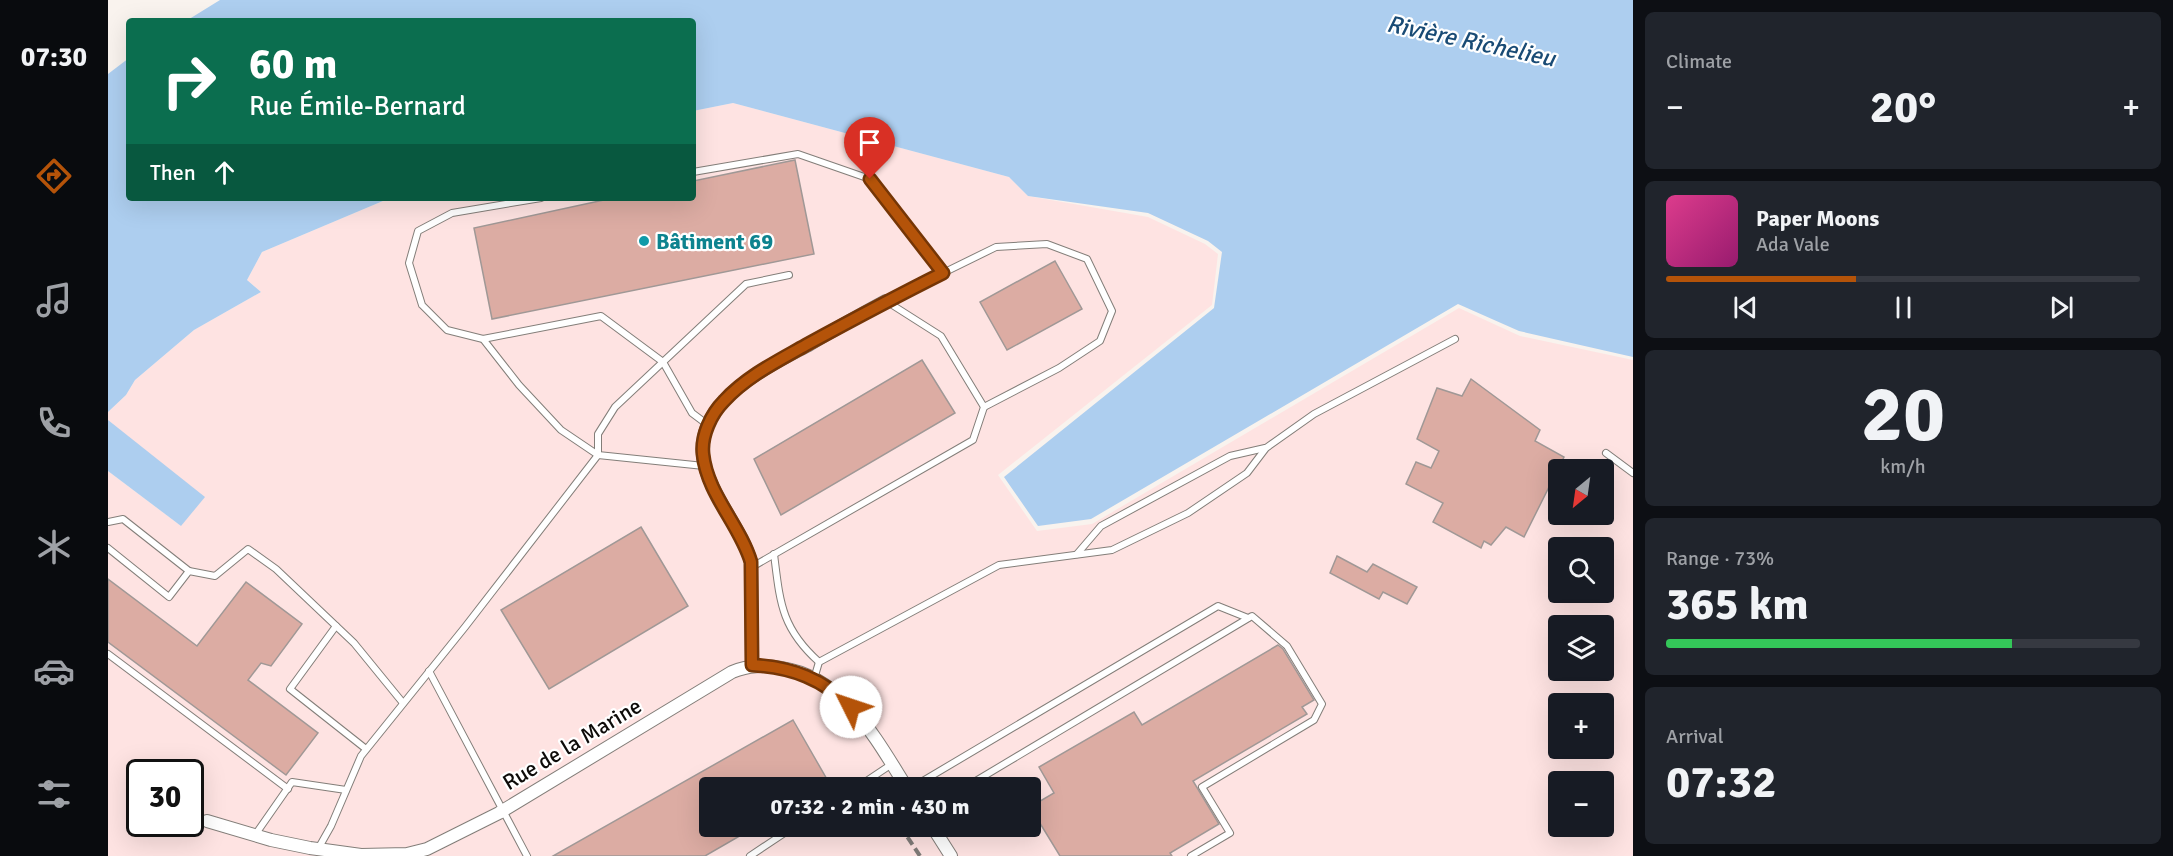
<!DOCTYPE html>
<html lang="en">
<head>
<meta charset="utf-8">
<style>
  body { margin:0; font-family:Signika,sans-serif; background:#20242c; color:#f1f3f6; height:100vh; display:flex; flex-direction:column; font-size:22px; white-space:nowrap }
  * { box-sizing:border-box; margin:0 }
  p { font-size:20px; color:#9ea1a6 }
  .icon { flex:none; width:33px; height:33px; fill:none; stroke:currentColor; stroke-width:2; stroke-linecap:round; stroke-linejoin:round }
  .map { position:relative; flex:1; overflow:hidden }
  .sheet { display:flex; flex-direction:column; gap:12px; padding:12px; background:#0d0f14; width:540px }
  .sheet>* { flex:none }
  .top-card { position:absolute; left:18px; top:18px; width:570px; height:183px; border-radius:6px; box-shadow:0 6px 24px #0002; background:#0b6e4f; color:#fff; overflow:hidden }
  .needle { width:39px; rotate:209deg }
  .controls { position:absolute; left:1440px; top:459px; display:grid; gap:12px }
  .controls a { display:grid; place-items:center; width:66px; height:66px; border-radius:6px; background:#171b24; box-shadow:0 6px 24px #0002; font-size:30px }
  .speed { position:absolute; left:18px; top:759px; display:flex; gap:12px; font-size:30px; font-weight:700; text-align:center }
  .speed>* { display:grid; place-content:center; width:78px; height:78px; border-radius:50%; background:#171b24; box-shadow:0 6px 24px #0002; line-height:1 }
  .speed .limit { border:3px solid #111; border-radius:9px; background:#fff; color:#111 }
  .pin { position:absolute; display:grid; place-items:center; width:51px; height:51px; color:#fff; margin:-62px -26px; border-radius:50% 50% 50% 0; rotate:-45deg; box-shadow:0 0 6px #0007 }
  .pin .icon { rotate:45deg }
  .me { position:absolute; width:66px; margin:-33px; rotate:311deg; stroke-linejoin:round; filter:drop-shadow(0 0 4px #0008) }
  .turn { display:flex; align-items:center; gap:21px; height:126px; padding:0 24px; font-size:27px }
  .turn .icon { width:78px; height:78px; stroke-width:2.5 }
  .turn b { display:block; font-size:42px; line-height:51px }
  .then { display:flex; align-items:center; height:57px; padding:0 24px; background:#0003; gap:12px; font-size:22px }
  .big { font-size:45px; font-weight:800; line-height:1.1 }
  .sheet .tile { flex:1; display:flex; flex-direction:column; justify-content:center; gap:9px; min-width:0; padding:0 21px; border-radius:9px; background:#20242c }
  .sheet .dial { align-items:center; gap:0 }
  .dial b { font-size:78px; line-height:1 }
  .song { display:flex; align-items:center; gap:18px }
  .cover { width:72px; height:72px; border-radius:9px; background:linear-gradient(135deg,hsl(330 70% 55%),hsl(320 70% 35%)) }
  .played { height:6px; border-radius:3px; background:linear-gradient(90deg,#b45309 40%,#363941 40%) }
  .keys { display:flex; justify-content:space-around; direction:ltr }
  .heat { display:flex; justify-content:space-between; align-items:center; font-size:33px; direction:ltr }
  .charge { height:9px; border-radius:4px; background:linear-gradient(90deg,#34c759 73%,#363941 0) }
  .trip { position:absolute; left:591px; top:777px; width:342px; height:60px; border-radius:6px; background:#171b24; box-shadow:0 6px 24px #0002; font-weight:800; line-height:60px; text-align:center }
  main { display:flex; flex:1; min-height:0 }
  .tab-bar { display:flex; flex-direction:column; width:108px; justify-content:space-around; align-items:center; background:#090b0e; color:#9ea1a6 }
  .tab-bar .icon { width:42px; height:42px }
  .tab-bar .active { color:#b45309 }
  .tab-bar b { font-size:27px; color:#f1f3f6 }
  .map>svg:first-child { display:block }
  .industrial { fill:#fee3e2; fill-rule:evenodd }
  .water { fill:#adceef }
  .building { fill:#dcaca3; stroke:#a09896; stroke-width:1.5 }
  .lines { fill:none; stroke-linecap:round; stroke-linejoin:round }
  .lane-casing { stroke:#837e79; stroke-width:8 }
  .street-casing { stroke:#837e79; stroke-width:14 }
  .lane { stroke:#fff; stroke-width:6 }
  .street { stroke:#fff; stroke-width:12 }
  .rail { stroke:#7f7b78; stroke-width:4; stroke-dasharray:9 4.5; stroke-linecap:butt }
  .route-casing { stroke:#753606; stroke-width:15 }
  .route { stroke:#b45309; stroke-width:10 }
  .culture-dot { fill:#0f9aa8; stroke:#fff; stroke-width:2 }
  .labels { text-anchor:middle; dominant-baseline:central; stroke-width:4.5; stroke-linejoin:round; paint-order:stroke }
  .culture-label { font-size:22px; font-weight:bold; fill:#0d838f; stroke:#fff; text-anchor:start }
  .street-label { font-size:22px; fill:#0d0b09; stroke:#fff }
  .water-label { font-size:24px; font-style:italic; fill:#194b75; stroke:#fff }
</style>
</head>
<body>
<main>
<nav class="tab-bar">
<b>07:30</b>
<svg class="icon active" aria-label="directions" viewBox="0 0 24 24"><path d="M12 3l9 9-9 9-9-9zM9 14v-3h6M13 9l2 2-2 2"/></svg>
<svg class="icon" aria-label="music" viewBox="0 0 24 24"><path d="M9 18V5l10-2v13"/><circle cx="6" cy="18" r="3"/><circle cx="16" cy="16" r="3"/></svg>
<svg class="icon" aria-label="phone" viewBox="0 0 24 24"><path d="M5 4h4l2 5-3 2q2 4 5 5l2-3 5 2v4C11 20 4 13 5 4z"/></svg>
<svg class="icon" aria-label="climate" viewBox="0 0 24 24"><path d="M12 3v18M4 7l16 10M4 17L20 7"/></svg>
<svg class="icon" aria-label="car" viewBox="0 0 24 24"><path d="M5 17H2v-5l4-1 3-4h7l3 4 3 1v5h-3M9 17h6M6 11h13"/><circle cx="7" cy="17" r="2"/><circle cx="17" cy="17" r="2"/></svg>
<svg class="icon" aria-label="filters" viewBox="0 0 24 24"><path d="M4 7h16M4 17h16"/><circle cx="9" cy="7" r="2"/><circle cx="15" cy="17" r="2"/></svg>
</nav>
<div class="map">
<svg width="1525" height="856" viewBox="0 0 1525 856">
  <rect width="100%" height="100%" fill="#f9f3ee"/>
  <path class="industrial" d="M625,103L901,177L920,196L1040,217L1097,244L1110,254L1104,305L890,475L929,531L984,524L1351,308L1412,336L1525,360V856H0V471L73,526L0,420V412L18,395L27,380L86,330L153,292L139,280L154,252L282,198H585V111ZM1450,470H1496V514H1450ZM1450,548H1496V592H1450ZM1450,626H1496V670H1450ZM1450,704H1496V748H1450ZM32,772H82V824H32ZM1450,782H1496V826H1450ZM602,788H922V826H602Z"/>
  <g class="water">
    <polygon points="112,0 1525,0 1525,357 1411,331 1350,304 983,519 930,526 896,477 1106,308 1114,252 1100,241 1040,213 920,196 901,177 625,103 585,111 585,21 78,21"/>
    <polygon points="21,58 21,198 282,198 154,252 139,280 153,292 86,330 27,380 18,395 0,412 0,74"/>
    <polygon points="0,420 97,497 73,526 0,471"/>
  </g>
  <g class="building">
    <polygon points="687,160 706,254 384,319 366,228 505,198 585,198 585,181"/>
    <polygon points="947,261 974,309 899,350 872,302"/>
    <polygon points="814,360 847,413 673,515 646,459"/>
    <polygon points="1363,379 1432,430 1427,441 1456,457 1416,537 1398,527 1383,545 1376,541 1373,548 1325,522 1335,503 1298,484 1308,462 1323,468 1331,451 1309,439 1329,388 1354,396"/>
    <polygon points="533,527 580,606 441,689 393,610"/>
    <polygon points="1229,556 1259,572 1265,564 1309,587 1299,604 1275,592 1271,599 1222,573"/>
    <polygon points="0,579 89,646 138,582 194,624 163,666 153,663 140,680 210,733 178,775 0,642"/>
    <polygon points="1170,645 1175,649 1206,700 1194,707 1199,714 1085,781 1111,824 1062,853 1064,856 952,856 922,807 946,793 931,767 1026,712 1034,725"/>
    <polygon points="685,720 724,788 602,788 602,826 649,826 597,856 445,856"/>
  </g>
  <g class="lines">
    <defs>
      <g id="lane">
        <polyline points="585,172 690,154 762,179 835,273"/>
        <polyline points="433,198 344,213 310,231 301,263 314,305 339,330 375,339 411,385 453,430 490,455"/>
        <polyline points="778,301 888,247 939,244 979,259 1004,311 992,341 951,368 876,407"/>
        <polyline points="375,339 493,316 555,362 584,413 600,425"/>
        <polyline points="1498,453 1525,473"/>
        <polyline points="490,455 490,434 507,407 638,284 681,275"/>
        <polyline points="0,522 15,519 81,571"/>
        <polyline points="0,548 61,597 81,571 107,576 140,549 168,569 246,643 295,703"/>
        <path d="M666,554C672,602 673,628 711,662"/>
        <polyline points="969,554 993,526 1122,456 1157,448"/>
        <polyline points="644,567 865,440 876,407 833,336 778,301"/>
        <polyline points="228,626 182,689 258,749"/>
        <polyline points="0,654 180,789"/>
        <polyline points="321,671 419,856"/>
        <polyline points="706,679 711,662 891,565 1004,550 1080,513 1139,473 1158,448 1206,414 1347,339"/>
        <polyline points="748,788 784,764"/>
        <polyline points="803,788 1110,606 1140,618"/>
        <polyline points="856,788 1144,616 1179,646 1214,704 1206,720 1094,787 1122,833 1083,856"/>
        <polyline points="147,835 184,782 238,790"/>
        <polyline points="210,849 223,826 253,756 357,627 490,455 596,466"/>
        <polyline points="642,856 687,826"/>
      </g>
      <g id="street">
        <path d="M644,665L643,562C633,528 607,501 597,467C580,403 658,368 702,344C727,329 752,315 778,301"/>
        <path d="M99,821L163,840L202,848L253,855L299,854L319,849L391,813L624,672C641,665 655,665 673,668C736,677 768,739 799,788"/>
        <polyline points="824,826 843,856"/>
      </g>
    </defs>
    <use href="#lane" class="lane-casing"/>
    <use href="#street" class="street-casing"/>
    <use href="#lane" class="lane"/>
    <use href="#street" class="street"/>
    <polyline class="rail" points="792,826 812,856"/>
  </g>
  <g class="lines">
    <defs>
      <path id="route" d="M743,707C715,679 684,667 644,665L643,562C632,525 599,494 595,454C593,436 603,414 616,401C639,376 670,361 698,345C744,320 789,296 835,273L762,179"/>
    </defs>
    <use href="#route" class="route-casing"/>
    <use href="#route" class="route"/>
  </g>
  <circle class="culture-dot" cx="536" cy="241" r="6"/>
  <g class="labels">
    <g class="culture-label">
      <text x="548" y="241">Bâtiment 69</text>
    </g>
    <g class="street-label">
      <text transform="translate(464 744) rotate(-31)">Rue de la Marine</text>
    </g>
    <g class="water-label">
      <text transform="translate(1363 41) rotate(12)">Rivière Richelieu</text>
    </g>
  </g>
</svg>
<div class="controls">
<a><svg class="needle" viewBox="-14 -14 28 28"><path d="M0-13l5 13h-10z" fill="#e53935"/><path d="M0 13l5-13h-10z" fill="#9ea1a6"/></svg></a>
<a><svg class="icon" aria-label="search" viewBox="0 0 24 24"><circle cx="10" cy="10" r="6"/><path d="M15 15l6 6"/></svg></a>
<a><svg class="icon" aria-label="layers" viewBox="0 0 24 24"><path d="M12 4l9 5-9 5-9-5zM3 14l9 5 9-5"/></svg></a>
<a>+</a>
<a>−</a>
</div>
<div class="speed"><div class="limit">30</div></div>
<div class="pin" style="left:762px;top:179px;background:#d93025"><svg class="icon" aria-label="arrive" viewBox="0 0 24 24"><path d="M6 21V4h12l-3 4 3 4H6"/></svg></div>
<svg class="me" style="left:743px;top:707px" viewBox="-20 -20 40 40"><circle r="19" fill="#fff"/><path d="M0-13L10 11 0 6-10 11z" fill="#b45309"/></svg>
<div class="trip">07:32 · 2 min · 430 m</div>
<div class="top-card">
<div class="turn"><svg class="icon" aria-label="right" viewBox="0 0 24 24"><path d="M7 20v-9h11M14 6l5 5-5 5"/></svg><div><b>60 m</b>Rue Émile-Bernard</div></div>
<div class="then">Then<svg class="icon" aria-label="ahead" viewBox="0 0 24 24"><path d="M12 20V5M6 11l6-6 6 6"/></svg></div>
</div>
</div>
<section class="sheet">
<div class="tile"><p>Climate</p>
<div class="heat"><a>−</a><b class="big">20°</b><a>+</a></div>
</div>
<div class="tile">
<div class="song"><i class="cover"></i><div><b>Paper Moons</b><p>Ada Vale</p></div></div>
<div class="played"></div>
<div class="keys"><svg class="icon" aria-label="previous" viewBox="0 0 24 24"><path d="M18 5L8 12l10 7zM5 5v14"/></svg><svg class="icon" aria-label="pause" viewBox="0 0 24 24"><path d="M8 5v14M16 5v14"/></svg><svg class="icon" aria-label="next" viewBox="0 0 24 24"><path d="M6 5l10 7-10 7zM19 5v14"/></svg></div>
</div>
<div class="tile dial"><b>20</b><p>km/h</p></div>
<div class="tile"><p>Range · 73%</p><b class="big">365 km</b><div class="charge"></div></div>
<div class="tile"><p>Arrival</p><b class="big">07:32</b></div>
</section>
</main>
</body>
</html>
